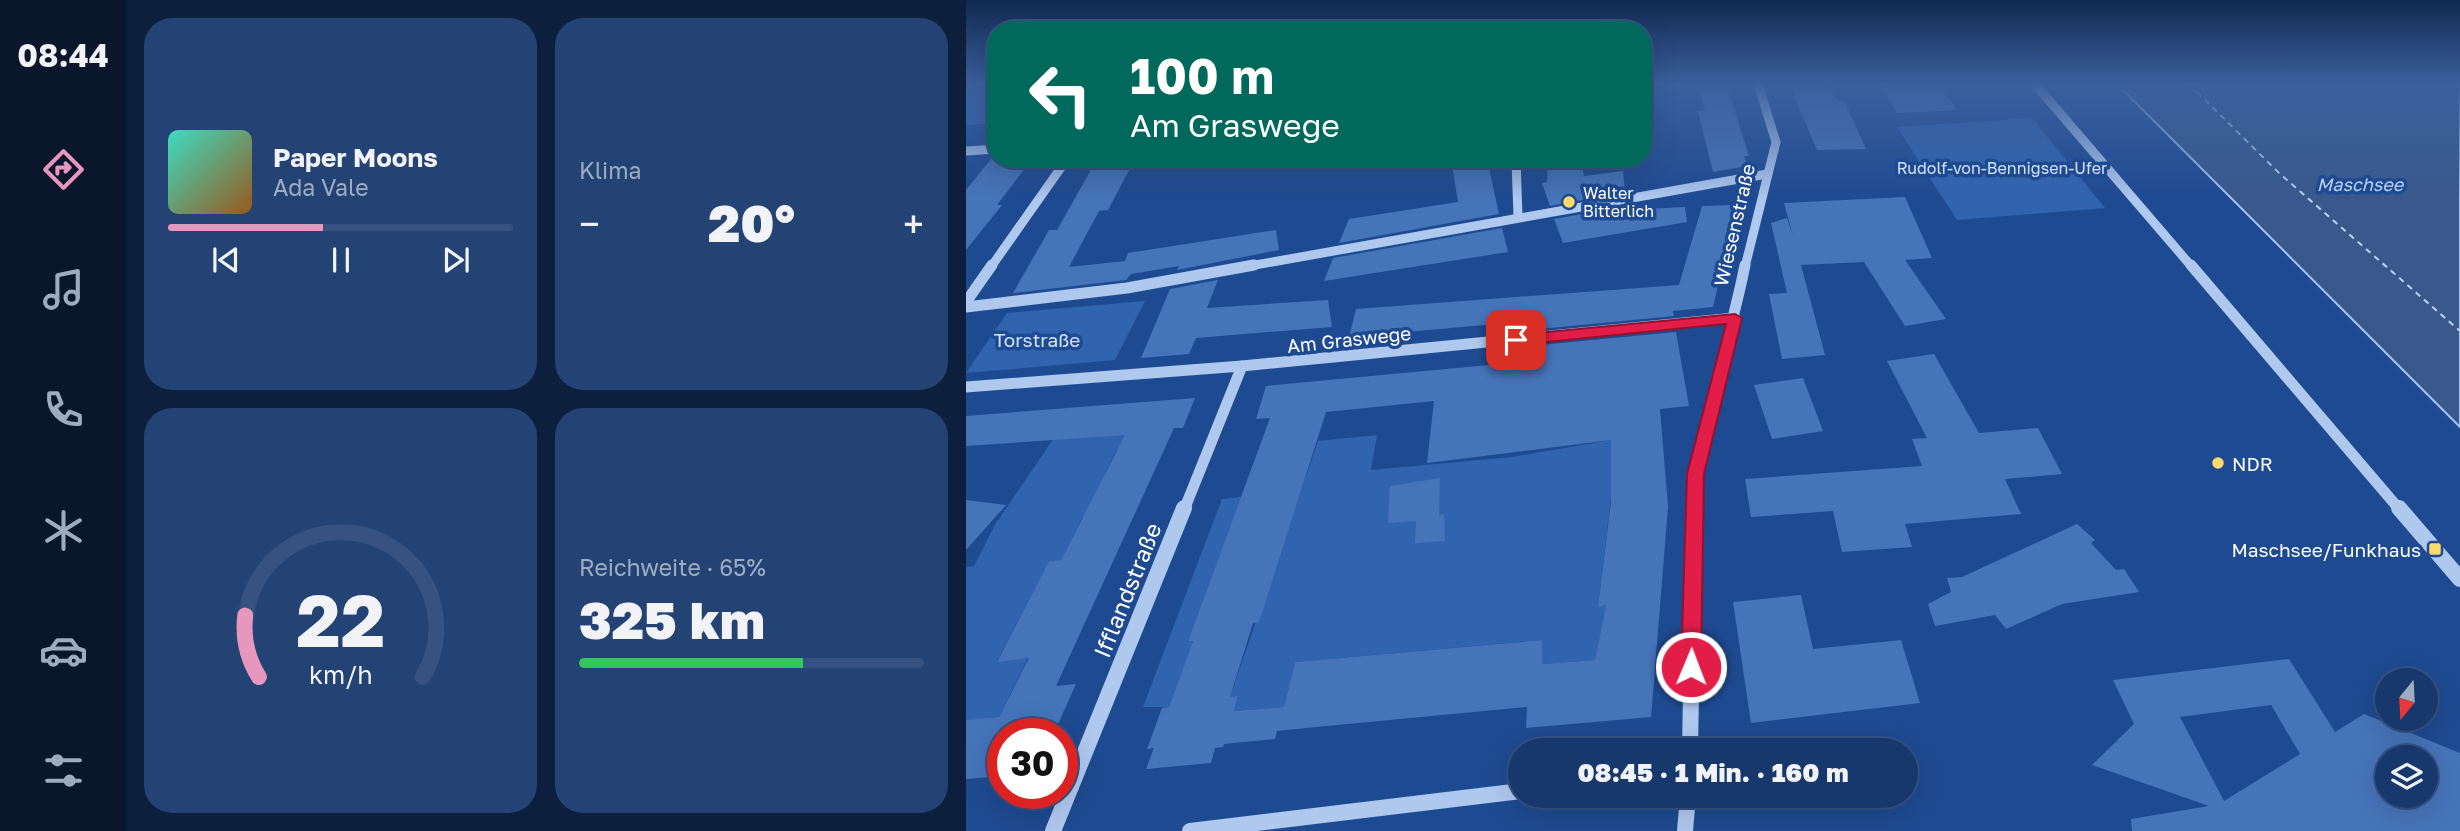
<!DOCTYPE html>
<html lang="de">
<head>
<meta charset="utf-8">
<style>
  body { margin:0; font-family:"Golos Text",sans-serif; background:#234375; color:#f1f3f6; height:100vh; display:flex; flex-direction:column; font-size:26px; white-space:nowrap }
  * { box-sizing:border-box; margin:0 }
  p { font-size:23px; color:#9eacc2 }
  .icon { flex:none; width:38px; height:38px; fill:none; stroke:currentColor; stroke-width:2; stroke-linecap:round; stroke-linejoin:round }
  .map { position:relative; flex:1; overflow:hidden }
  .sheet { display:flex; flex-direction:column; gap:18px; padding:18px; background:#0c1f3c; width:840px }
  .sheet>* { flex:none }
  .guide { position:absolute; left:21px; top:21px; width:665px; height:147px; border-radius:28px; box-shadow:0 7px 28px #0002,0 0 0 2px #355280; background:#00695c; color:#fff; overflow:hidden }
  .needle { width:46px; rotate:198deg }
  .tools { position:absolute; left:1409px; top:668px; display:grid; gap:14px }
  .tools a { display:grid; place-items:center; width:63px; height:63px; border-radius:50%; background:#16386d; box-shadow:0 7px 28px #0002,0 0 0 2px #355280; font-size:35px }
  .speed { position:absolute; left:21px; top:718px; display:flex; gap:14px; font-size:35px; font-weight:700; text-align:center }
  .speed>* { display:grid; place-content:center; width:91px; height:91px; border-radius:50%; background:#16386d; box-shadow:0 7px 28px #0002,0 0 0 2px #355280; line-height:1 }
  .speed .limit { border:10px solid #d22; background:#fff; color:#111 }
  .pin { position:absolute; display:grid; place-items:center; width:60px; height:60px; color:#fff; margin:-30px; border-radius:14px; box-shadow:0 4px 10px #0006 }
  .me { position:absolute; width:77px; margin:-38px; rotate:1deg; stroke-linejoin:round; filter:drop-shadow(0 0 5px #0008) }
  .turn { display:flex; align-items:center; gap:24px; height:147px; padding:0 28px; font-size:32px }
  .turn .icon { width:91px; height:91px; stroke-width:2.5 }
  .turn b { display:block; font-size:49px; line-height:60px }
  .big { font-size:52px; font-weight:800; line-height:1.1 }
  .sheet .card { flex:1; display:flex; flex-direction:column; justify-content:center; gap:10px; min-width:0; padding:0 24px; border-radius:28px; background:#234375 }
  .sheet .dial { align-items:center; gap:0 }
  .dial svg { height:182px; overflow:visible; fill:none; stroke:#355280; stroke-width:7; stroke-linecap:round; text-anchor:middle }
  .dial text { fill:#f1f3f6; stroke:none }
  .song { display:flex; align-items:center; gap:21px }
  .cover { width:84px; height:84px; border-radius:10px; background:linear-gradient(135deg,hsl(170 70% 55%),hsl(30 70% 35%)) }
  .played { height:7px; border-radius:4px; background:linear-gradient(90deg,#e797bd 45%,#355280 45%) }
  .keys { display:flex; justify-content:space-around; direction:ltr }
  .heat { display:flex; justify-content:space-between; align-items:center; font-size:38px; direction:ltr }
  .charge { height:10px; border-radius:5px; background:linear-gradient(90deg,#34c759 65%,#355280 0) }
  .sheet .tiles { flex:1; display:grid; gap:18px; grid-template-columns:repeat(2,1fr) }
  .trip { position:absolute; left:542px; top:738px; width:410px; height:70px; border-radius:35px; background:#16386d; box-shadow:0 7px 28px #0002,0 0 0 2px #355280; font-weight:800; line-height:70px; text-align:center }
  main { display:flex; flex:1; min-height:0 }
  .tab-bar { display:flex; flex-direction:column; width:126px; justify-content:space-around; align-items:center; background:#09162c; color:#9eacc2 }
  .tab-bar .icon { width:49px; height:49px }
  .tab-bar .selected { color:#e797bd }
  .tab-bar b { font-size:32px; color:#f1f3f6 }
  .map>svg:first-child { display:block }
  .green { fill:#3164af }
  .water { fill:#39598c; stroke:#a1c2ef; stroke-width:2 }
  .lines { fill:none; stroke-linecap:round; stroke-linejoin:round }
  .ferry { stroke:#bad2f5; stroke-width:2; stroke-dasharray:6 5; stroke-linecap:butt }
  .building { fill:#4674b9; fill-rule:evenodd }
  .minor-far2 { stroke:#aec8ee; stroke-width:9 }
  .minor-far1 { stroke:#aec8ee; stroke-width:11 }
  .minor { stroke:#aec8ee; stroke-width:16 }
  .route { fill:#e11d48; stroke:#92132f; stroke-width:2 }
  .poi-dot { fill:#fdda6d; stroke:#1e4a91; stroke-width:2.5 }
  .labels { text-anchor:middle; dominant-baseline:central; stroke-width:7; stroke-linejoin:round; paint-order:stroke }
  .far-park-label { font-size:16px; fill:#d4e3fa; stroke:#1e4a91 }
  .far-poi-label { font-size:16px; fill:#fff; stroke:#1e4a91; text-anchor:start }
  .far-water-label { font-size:18px; font-style:italic; fill:#bad2f5; stroke:#1e4a91 }
  .street-label { font-size:19px; fill:#fff; stroke:#1e4a91 }
  .park-label { font-size:19px; fill:#d4e3fa; stroke:#1e4a91 }
  .poi-label { font-size:19px; fill:#fff; stroke:#1e4a91; text-anchor:start }
  .near-street-label { font-size:23px; fill:#fff; stroke:#1e4a91 }
</style>
</head>
<body>
<main>
<nav class="tab-bar">
<b>08:44</b>
<svg class="icon selected" aria-label="directions" viewBox="0 0 24 24"><path d="M12 3l9 9-9 9-9-9zM9 14v-3h6M13 9l2 2-2 2"/></svg>
<svg class="icon" aria-label="music" viewBox="0 0 24 24"><path d="M9 18V5l10-2v13"/><circle cx="6" cy="18" r="3"/><circle cx="16" cy="16" r="3"/></svg>
<svg class="icon" aria-label="phone" viewBox="0 0 24 24"><path d="M5 4h4l2 5-3 2q2 4 5 5l2-3 5 2v4C11 20 4 13 5 4z"/></svg>
<svg class="icon" aria-label="climate" viewBox="0 0 24 24"><path d="M12 3v18M4 7l16 10M4 17L20 7"/></svg>
<svg class="icon" aria-label="car" viewBox="0 0 24 24"><path d="M5 17H2v-5l4-1 3-4h7l3 4 3 1v5h-3M9 17h6M6 11h13"/><circle cx="7" cy="17" r="2"/><circle cx="17" cy="17" r="2"/></svg>
<svg class="icon" aria-label="filters" viewBox="0 0 24 24"><path d="M4 7h16M4 17h16"/><circle cx="9" cy="7" r="2"/><circle cx="15" cy="17" r="2"/></svg>
</nav>
<section class="sheet">
<div class="tiles">
<div class="card">
<div class="song"><i class="cover"></i><div><b>Paper Moons</b><p>Ada Vale</p></div></div>
<div class="played"></div>
<div class="keys"><svg class="icon" aria-label="previous" viewBox="0 0 24 24"><path d="M18 5L8 12l10 7zM5 5v14"/></svg><svg class="icon" aria-label="pause" viewBox="0 0 24 24"><path d="M8 5v14M16 5v14"/></svg><svg class="icon" aria-label="next" viewBox="0 0 24 24"><path d="M6 5l10 7-10 7zM19 5v14"/></svg></div>
</div>
<div class="card"><p>Klima</p>
<div class="heat"><a>−</a><b class="big">20°</b><a>+</a></div>
</div>
<div class="card dial"><svg viewBox="0 0 100 80">
<path d="M14 69A42 42 0 1 1 86 69"/>
<path d="M14 69A42 42 0 0 1 8 42" stroke="#e797bd"/>
<text x="50" y="56" font-size="32" font-weight="700">22</text>
<text x="50" y="72" font-size="11">km/h</text>
</svg></div>
<div class="card"><p>Reichweite · 65%</p><b class="big">325 km</b><div class="charge"></div></div>
</div>
</section>
<div class="map">
<svg width="1494" height="831" viewBox="0 0 1494 831">
  <rect width="100%" height="100%" fill="#1e4a91"/>
  <g class="green">
    <polygon points="0,84 30,84 30,123 0,125"/>
    <polygon points="1066,118 1139,208 991,220 931,127"/>
    <polygon points="179,301 149,360 0,373 41,313"/>
    <polygon points="169,432 159,451 150,451 128,497 122,515 117,516 95,560 83,561 31,661 62,658 33,717 0,720 0,567 8,566 30,523 88,438"/>
    <polygon points="411,435 405,470 546,457 645,440 645,487 673,485 645,497 632,606 640,605 629,660 576,664 575,640 329,662 318,707 268,711 272,697 264,697 352,441"/>
    <polygon points="275,497 222,641 227,641 203,707 177,707 256,499"/>
  </g>
  <polygon class="water" points="1151,84 1494,84 1494,427"/>
  <g class="lines">
    <polyline class="ferry" points="1223,84 1313,173 1494,331"/>
  </g>
  <g class="building">
    <polygon points="731,84 760,84 783,156 778,156 781,166 747,172 732,111 739,111"/>
    <polygon points="823,84 864,86 872,101 878,100 900,149 851,150"/>
    <polygon points="913,84 973,84 991,110 931,113"/>
    <polygon points="25,159 66,159 31,205 36,205 0,250 0,190"/>
    <polygon points="131,159 169,159 142,210 133,211 103,267 159,261 162,253 310,230 313,250 211,270 213,266 165,274 160,280 47,293 83,230 91,230"/>
    <polygon points="485,159 521,159 533,214 373,243 383,219 492,202"/>
    <polygon points="582,159 615,159 618,176 657,171 659,192 584,206 576,183 581,182"/>
    <polygon points="939,197 966,258 939,260 980,319 939,326 898,262 835,265 859,355 816,359 803,294 821,293 805,223 821,218 827,236 818,203"/>
    <polygon points="771,205 747,307 707,311 708,316 531,333 530,324 383,337 390,309 713,285 736,206"/>
    <polygon points="661,206 661,210 719,207 721,222 597,243 588,219"/>
    <polygon points="536,228 542,252 358,281 367,258"/>
    <polygon points="252,280 241,308 362,300 366,327 230,338 223,354 175,358 204,289"/>
    <path d="M710,332L723,406L694,409L702,507L685,717L560,728L561,707L350,727L311,731L309,739L258,744L257,747L249,748L245,763L180,769L188,748L181,749L196,708L203,707L227,641H222L304,418L290,419L300,386L533,364L532,349ZM468,401L461,463L645,440V501L632,607L640,605L629,660L576,664V640L329,662L318,707L268,711L272,696L264,697L287,623L293,622L360,412Z"/>
    <polygon points="968,354 1013,433 1072,428 1096,474 1039,479 1055,514 939,524 946,547 876,552 867,511 785,517 779,479 956,466 946,439 961,438 921,361"/>
    <polygon points="837,378 857,431 806,439 788,385"/>
    <polygon points="229,398 217,428 208,428 90,686 110,684 88,733 37,733 37,776 0,779 0,720 33,717 63,658 31,662 83,561 95,560 159,435 0,446 0,416"/>
    <polygon points="474,478 473,515 478,514 479,541 449,543 450,521 422,523 424,486"/>
    <polygon points="0,500 40,505 0,550"/>
    <polygon points="1111,524 1129,540 1125,543 1150,570 1158,569 1173,592 1096,604 1040,629 1029,615 969,626 962,604 985,592 981,578 996,577"/>
    <polygon points="835,595 847,649 935,640 954,703 785,723 767,602"/>
    <path d="M1323,659L1369,732L1398,714L1494,753V831H1166L1165,819L1243,806L1126,765L1168,724L1147,680ZM1305,705L1334,754L1258,801L1214,717ZM1421,758H1460V796H1421Z"/>
  </g>
  <g class="lines">
    <g class="minor-far2">
      <polyline points="1069,84 1226,267"/>
      <polyline points="0,151 30,149"/>
      <polyline points="550,159 552,217"/>
      <polyline points="25,267 101,159"/>
      <polyline points="278,267 801,174"/>
      <polyline points="779,267 810,142 792,84"/>
    </g>
    <g class="minor-far1">
      <polyline points="1225,265 1434,510"/>
      <polyline points="0,302 26,265"/>
      <polyline points="0,307 161,288 288,265"/>
      <polyline points="0,387 276,366 769,318"/>
      <polyline points="218,510 276,366"/>
      <path d="M728,510C730,433 764,343 779,265"/>
    </g>
    <g class="minor">
      <polyline points="1433,508 1494,579"/>
      <polyline points="724,751 728,508"/>
      <polyline points="87,831 218,508"/>
      <polyline points="224,831 555,791"/>
      <polyline points="719,831 722,796"/>
    </g>
  </g>
  <linearGradient id="sky" x2="0" y2="1"><stop stop-color="#102950"/><stop offset="0.42" stop-color="#3b609d"/><stop offset="1" stop-color="#3b609d" stop-opacity="0"/></linearGradient>
  <rect width="1494" height="200" fill="url(#sky)"/>
  <polygon class="route" points="769,314 776,318 738,474 735,667 732,673 725,676 718,673 715,667 721,474 760,324 550,345 543,340 550,335"/>
  <g class="poi-dot">
    <circle cx="603" cy="202" r="7"/>
    <circle cx="1252" cy="463" r="7"/>
    <rect x="1462" y="542" width="14" height="14" rx="3.5"/>
  </g>
  <g class="labels">
    <g class="far-park-label">
      <text x="1036" y="168">Rudolf-von-Bennigsen-Ufer</text>
    </g>
    <g class="far-poi-label">
      <text x="617" y="193">Walter<tspan x="617" dy="18">Bitterlich</tspan></text>
    </g>
    <g class="far-water-label">
      <text x="1394" y="184">Maschsee</text>
    </g>
    <g class="street-label">
      <text transform="translate(768 225) rotate(-77)">Wiesenstraße</text>
      <text transform="translate(383 339) rotate(-6)">Am Graswege</text>
    </g>
    <g class="park-label">
      <text x="71" y="339">Torstraße</text>
    </g>
    <g class="poi-label">
      <text x="1266" y="463">NDR</text>
      <text x="1455" y="549" text-anchor="end">Maschsee/Funkhaus</text>
    </g>
    <g class="near-street-label">
      <text transform="translate(161 590) rotate(-68)">Ifflandstraße</text>
    </g>
  </g>
</svg>
<div class="tools">
<a><svg class="needle" viewBox="-14 -14 28 28"><path d="M0-13l5 13h-10z" fill="#e53935"/><path d="M0 13l5-13h-10z" fill="#9eacc2"/></svg></a>
<a><svg class="icon" aria-label="layers" viewBox="0 0 24 24"><path d="M12 4l9 5-9 5-9-5zM3 14l9 5 9-5"/></svg></a>
</div>
<div class="speed"><div class="limit">30</div></div>
<div class="pin" style="left:550px;top:340px;background:#d93025"><svg class="icon" aria-label="arrive" viewBox="0 0 24 24"><path d="M6 21V4h12l-3 4 3 4H6"/></svg></div>
<svg class="me" style="left:725px;top:667px" viewBox="-20 -20 40 40"><circle r="17" fill="#e11d48" stroke="#fff" stroke-width="3"/><path d="M0-11L8 9 0 5-8 9z" fill="#fff"/></svg>
<div class="trip">08:45 · 1 Min. · 160 m</div>
<div class="guide">
<div class="turn"><svg class="icon" aria-label="left" viewBox="0 0 24 24"><path d="M17 20v-9H6M10 6l-5 5 5 5"/></svg><div><b>100 m</b>Am Graswege</div></div>
</div>
</div>
</main>
</body>
</html>
